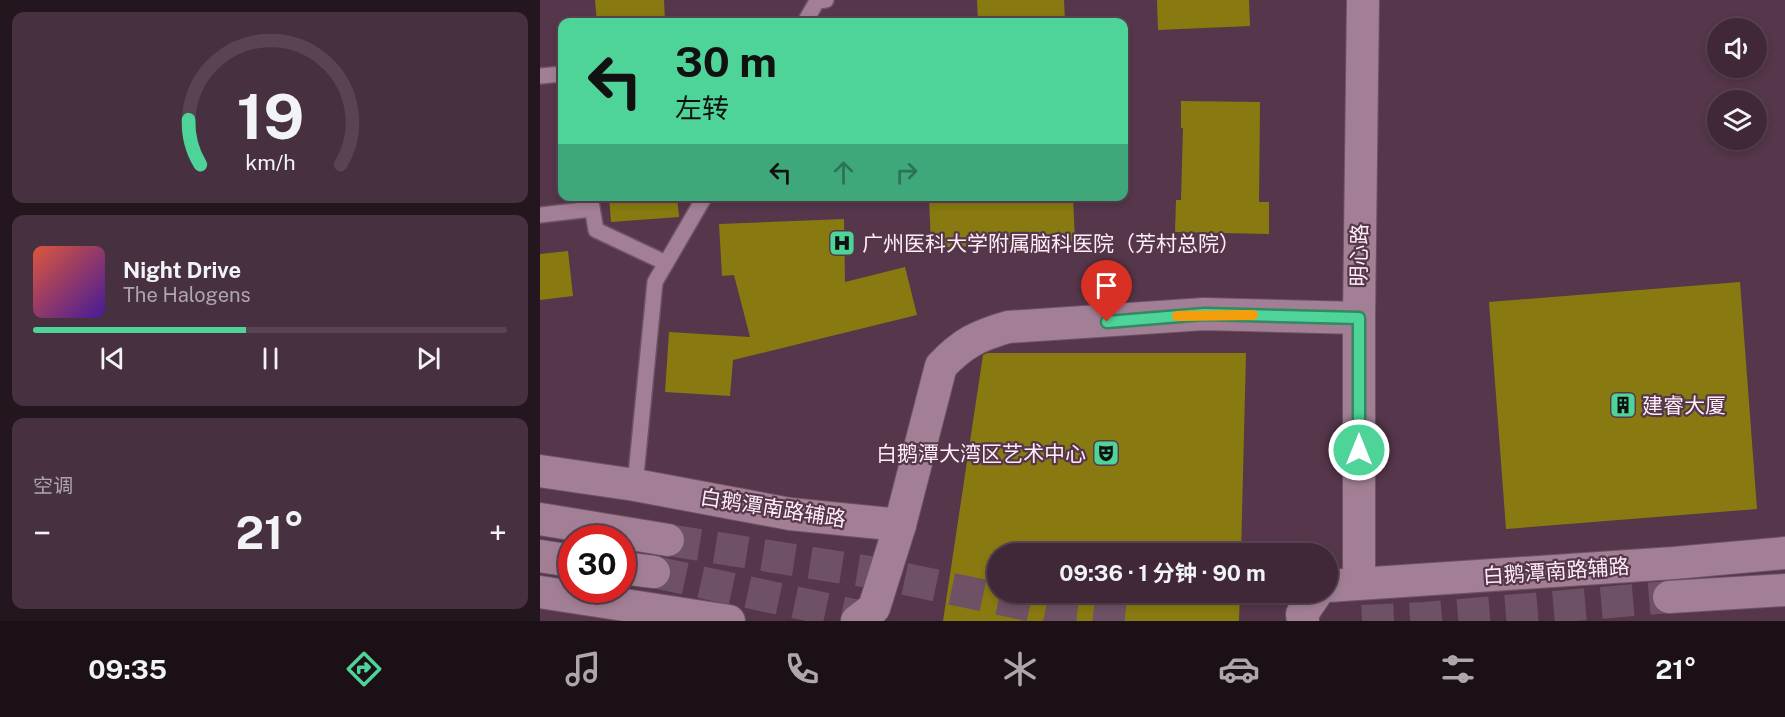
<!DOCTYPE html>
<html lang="zh">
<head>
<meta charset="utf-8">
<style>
  body { margin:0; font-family:"Public Sans","Noto Sans SC",sans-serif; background:#473040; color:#f1f3f6; height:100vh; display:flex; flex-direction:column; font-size:22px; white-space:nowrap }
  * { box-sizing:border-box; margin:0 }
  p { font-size:20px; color:#aea6ae }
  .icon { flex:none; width:33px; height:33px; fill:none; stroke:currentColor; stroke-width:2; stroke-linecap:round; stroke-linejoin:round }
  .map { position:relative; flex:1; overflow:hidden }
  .side { display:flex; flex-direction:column; gap:12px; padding:12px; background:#23161f; width:540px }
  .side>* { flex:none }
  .top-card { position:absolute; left:18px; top:18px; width:570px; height:183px; border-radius:12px; box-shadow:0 3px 9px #0003,0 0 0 2px #594453; background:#4ed399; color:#111; overflow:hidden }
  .buttons { position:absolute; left:1167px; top:18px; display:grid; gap:12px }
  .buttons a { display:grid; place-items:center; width:60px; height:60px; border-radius:50%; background:#402838; box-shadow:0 3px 9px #0003,0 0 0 2px #594453; font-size:30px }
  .speed { position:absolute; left:18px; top:525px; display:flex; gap:12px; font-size:30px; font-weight:700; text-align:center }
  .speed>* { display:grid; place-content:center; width:78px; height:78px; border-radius:50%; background:#402838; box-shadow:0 3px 9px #0003,0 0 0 2px #594453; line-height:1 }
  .speed .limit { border:9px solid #d22; background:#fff; color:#111 }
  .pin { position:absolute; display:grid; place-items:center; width:51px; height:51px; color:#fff; margin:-62px -26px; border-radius:50% 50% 50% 0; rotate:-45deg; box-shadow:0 0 6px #0007 }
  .pin .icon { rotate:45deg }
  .me { position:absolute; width:66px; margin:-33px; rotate:0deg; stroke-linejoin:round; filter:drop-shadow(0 0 4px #0008) }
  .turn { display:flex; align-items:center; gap:21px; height:126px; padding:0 18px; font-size:27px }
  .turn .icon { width:78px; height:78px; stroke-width:2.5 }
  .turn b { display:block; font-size:42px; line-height:51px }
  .lanes { display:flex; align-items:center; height:57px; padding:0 18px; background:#0003; justify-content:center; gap:30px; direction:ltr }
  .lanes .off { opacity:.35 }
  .big { font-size:45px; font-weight:700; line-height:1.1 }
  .side .widget { flex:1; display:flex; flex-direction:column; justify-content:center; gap:9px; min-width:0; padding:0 21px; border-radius:12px; background:#473040 }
  .side .dial { align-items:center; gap:0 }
  .dial svg { height:156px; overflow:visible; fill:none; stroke:#594453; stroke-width:7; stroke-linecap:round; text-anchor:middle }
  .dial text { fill:#f1f3f6; stroke:none }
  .song { display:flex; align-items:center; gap:18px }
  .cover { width:72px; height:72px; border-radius:9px; background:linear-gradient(135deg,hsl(10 70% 55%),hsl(260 70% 35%)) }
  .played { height:6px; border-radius:3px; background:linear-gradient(90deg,#4ed399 45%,#594453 45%) }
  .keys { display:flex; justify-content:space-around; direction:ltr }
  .heat { display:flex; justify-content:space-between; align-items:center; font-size:33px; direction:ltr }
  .trip { position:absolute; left:447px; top:543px; width:351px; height:60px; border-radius:30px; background:#402838; box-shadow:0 3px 9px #0003,0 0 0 2px #594453; font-weight:700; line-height:60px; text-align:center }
  .tab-bar { display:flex; height:96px; justify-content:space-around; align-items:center; background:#1a1016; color:#aea6ae }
  .tab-bar .icon { width:42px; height:42px }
  .tab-bar .on { color:#4ed399 }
  .tab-bar b { font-size:27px; color:#f1f3f6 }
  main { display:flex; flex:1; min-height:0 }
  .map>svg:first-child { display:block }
  .building { fill:#887a10 }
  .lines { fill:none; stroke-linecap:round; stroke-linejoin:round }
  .street-tunnel { stroke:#6e5164; stroke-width:32; stroke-dasharray:32 16; stroke-linecap:butt }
  .lane-casing { stroke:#6d5364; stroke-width:18 }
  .street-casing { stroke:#6d5364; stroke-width:34 }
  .lane { stroke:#a37f95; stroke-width:15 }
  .street { stroke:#a37f95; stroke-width:32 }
  .route-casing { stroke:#338963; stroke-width:15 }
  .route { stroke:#4ed399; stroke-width:10 }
  .slow { stroke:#f59e0b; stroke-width:10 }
  .labels { text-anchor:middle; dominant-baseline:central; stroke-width:4.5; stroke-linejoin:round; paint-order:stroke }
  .poi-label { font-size:21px; fill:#feedf7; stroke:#55364a; text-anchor:start }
  .street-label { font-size:21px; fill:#feedf7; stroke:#55364a }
</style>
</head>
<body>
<main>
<section class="side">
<div class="widget dial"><svg viewBox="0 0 100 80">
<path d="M14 69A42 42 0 1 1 86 69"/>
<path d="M14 69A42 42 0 0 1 8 46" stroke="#4ed399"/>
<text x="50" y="56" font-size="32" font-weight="700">19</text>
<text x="50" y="72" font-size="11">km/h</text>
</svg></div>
<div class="widget">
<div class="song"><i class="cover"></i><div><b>Night Drive</b><p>The Halogens</p></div></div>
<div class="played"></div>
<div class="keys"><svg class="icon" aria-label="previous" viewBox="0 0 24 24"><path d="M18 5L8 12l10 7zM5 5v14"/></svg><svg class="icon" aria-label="pause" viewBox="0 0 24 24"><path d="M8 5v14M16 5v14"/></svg><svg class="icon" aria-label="next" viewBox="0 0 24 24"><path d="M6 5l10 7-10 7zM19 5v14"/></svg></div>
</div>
<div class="widget"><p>空调</p>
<div class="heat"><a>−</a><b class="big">21°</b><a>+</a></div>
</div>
</section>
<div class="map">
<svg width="1245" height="621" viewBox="0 0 1245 621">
  <rect width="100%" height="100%" fill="#55364a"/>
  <g class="building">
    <polygon points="55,0 124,0 125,22 57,22"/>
    <polygon points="437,0 524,0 525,22 438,22"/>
    <polygon points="617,0 709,0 710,26 618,30"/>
    <polygon points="641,101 720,102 719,202 729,202 729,234 635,232 636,200 641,200 643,128 641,128"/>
    <polygon points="69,196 137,196 139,217 71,222"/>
    <polygon points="389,196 533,196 535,241 391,248"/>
    <polygon points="304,219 305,282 365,267 377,315 193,360 190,396 125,392 129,332 210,337 194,275 182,276 179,224"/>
    <polygon points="28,251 33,296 0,300 0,254"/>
    <polygon points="1200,282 1217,509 966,529 949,302"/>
    <polygon points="448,353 706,353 701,554 458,554 458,592 700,592 699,621 403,621 443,355"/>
  </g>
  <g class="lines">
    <g class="street-tunnel">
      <polyline points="128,540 342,574 535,615 595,621"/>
      <polyline points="114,572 342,621"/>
      <polyline points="822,621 885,618 1129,597"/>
    </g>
    <defs>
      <g id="lane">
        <polyline points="265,22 277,1 286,0"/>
        <polyline points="0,76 22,74"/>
        <polyline points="50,196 56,230 126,263"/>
        <polyline points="0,215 52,209"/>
        <polyline points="95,485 115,282 165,196"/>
      </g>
      <g id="street">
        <polyline points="0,471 95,485 250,514 360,525"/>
        <polyline points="0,519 128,540"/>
        <polyline points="0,556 32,561"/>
        <polyline points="82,568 114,572"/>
        <polyline points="819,583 819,318 823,0"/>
        <polyline points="788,586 1134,563 1245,553"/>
        <polyline points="0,592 189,621"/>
        <polyline points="1129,597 1245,590"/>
        <path d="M317,621L334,608L360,525L401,366C423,343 437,336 468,327L664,314L819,318"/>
        <polyline points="763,621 762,614 777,592"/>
      </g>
    </defs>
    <use href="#lane" class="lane-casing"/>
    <use href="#street" class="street-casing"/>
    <use href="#lane" class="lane"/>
    <use href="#street" class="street"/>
  </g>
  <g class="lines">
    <defs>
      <polyline id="route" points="567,322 664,314 819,318 819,450"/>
    </defs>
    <use href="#route" class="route-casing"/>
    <use href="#route" class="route"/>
    <polyline class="slow" points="637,316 713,315"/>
  </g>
  <defs>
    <symbol id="hospital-square" viewBox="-11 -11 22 22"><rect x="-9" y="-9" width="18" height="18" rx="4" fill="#4ed399" stroke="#55364a"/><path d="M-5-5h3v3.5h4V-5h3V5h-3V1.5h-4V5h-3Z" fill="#111"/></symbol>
    <symbol id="building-square" viewBox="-11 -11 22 22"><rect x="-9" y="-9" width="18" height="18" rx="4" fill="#4ed399" stroke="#55364a"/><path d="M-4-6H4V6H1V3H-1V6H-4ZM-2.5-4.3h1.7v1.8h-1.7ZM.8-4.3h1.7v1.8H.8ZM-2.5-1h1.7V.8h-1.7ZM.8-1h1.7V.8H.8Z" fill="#111"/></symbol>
    <symbol id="theatre-square" viewBox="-11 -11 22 22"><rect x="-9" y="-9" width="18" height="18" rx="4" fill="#4ed399" stroke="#55364a"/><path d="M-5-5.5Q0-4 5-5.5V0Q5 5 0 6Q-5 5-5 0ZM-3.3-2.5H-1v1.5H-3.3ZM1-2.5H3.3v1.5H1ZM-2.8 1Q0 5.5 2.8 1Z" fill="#111"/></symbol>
  </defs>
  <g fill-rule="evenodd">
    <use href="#hospital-square" x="287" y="228" width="30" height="30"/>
    <use href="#building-square" x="1068" y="390" width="30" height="30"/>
    <use href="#theatre-square" x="551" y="438" width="30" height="30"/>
  </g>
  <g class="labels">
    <g class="poi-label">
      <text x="322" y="243">广州医科大学附属脑科医院（芳村总院）</text>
      <text x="1102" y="405">建睿大厦</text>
      <text x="546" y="453" text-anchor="end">白鹅潭大湾区艺术中心</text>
    </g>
    <g class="street-label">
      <text transform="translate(819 255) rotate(-89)">明心路</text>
      <text transform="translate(233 508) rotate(9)">白鹅潭南路辅路</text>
      <text transform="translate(1016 571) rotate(-4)">白鹅潭南路辅路</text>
    </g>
  </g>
</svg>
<div class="buttons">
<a><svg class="icon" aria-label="sound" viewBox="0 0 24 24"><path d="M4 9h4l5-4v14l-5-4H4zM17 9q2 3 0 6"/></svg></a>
<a><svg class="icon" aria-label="layers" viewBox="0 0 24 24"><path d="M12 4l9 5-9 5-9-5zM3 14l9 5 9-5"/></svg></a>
</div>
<div class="speed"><div class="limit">30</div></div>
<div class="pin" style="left:567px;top:322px;background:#d93025"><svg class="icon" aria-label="arrive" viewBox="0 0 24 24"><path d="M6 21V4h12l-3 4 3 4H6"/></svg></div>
<svg class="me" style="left:819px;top:450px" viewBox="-20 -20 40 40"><circle r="17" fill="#4ed399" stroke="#fff" stroke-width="3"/><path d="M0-11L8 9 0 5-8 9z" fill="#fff"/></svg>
<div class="trip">09:36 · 1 分钟 · 90 m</div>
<div class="top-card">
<div class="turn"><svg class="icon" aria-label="left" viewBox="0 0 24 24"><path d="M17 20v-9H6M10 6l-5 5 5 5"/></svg><div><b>30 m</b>左转</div></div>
<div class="lanes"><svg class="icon" aria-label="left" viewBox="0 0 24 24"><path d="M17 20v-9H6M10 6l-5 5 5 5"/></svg><svg class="icon off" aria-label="ahead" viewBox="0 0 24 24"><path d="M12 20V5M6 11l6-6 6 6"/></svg><svg class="icon off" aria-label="right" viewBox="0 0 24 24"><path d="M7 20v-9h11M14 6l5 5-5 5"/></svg></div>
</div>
</div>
</main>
<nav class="tab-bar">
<b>09:35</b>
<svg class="icon on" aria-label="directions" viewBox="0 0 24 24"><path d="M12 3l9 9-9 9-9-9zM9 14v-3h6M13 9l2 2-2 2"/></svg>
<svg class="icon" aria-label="music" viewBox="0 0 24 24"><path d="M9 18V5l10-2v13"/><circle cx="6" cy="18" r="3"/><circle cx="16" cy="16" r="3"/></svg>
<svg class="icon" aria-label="phone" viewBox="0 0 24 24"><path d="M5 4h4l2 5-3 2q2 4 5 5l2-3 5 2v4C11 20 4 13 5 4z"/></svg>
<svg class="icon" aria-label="climate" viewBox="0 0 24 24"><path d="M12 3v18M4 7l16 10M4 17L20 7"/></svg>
<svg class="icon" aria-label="car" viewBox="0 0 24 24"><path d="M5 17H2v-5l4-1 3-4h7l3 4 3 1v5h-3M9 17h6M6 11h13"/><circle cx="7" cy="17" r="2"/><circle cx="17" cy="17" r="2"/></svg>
<svg class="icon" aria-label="filters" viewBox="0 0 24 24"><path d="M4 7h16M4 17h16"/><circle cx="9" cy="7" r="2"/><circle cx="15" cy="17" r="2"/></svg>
<b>21°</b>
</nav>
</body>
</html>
